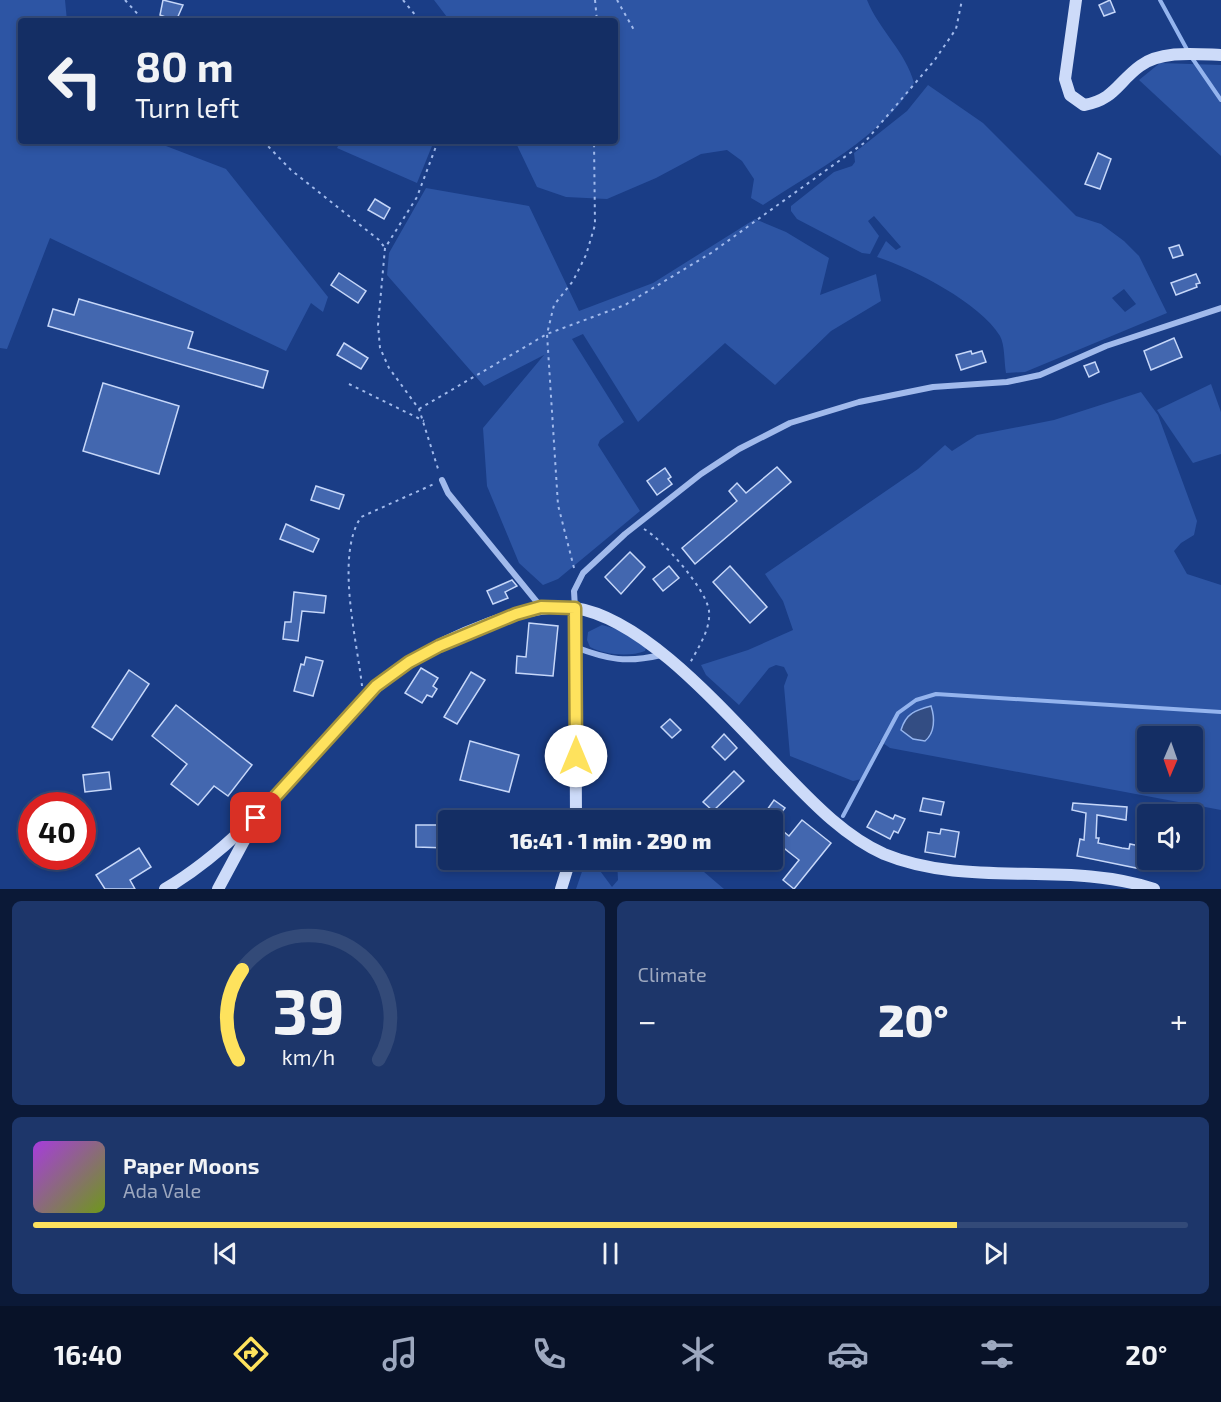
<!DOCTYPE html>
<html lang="en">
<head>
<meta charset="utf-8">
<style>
  body { margin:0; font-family:"Exo 2",sans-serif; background:#1d366a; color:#f1f3f6; height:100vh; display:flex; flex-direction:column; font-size:22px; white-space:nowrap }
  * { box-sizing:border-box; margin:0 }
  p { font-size:20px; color:#9da8bf }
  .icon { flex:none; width:33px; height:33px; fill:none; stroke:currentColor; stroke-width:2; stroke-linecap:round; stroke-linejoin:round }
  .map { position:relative; height:889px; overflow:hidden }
  .sheet { display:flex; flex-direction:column; gap:12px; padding:12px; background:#0b1937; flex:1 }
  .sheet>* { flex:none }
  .banner { position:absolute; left:18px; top:18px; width:600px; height:126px; border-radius:6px; box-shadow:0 3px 9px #0003,0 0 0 2px #334a78; background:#142e64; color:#f1f3f6; overflow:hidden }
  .needle { width:39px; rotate:182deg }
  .fabs { position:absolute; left:1137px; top:726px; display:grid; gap:12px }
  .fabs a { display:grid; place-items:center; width:66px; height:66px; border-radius:6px; background:#142e64; box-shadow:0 3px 9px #0003,0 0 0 2px #334a78; font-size:30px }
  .speed { position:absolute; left:18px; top:792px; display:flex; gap:12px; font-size:30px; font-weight:700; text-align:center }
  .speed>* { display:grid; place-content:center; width:78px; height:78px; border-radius:50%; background:#142e64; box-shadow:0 3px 9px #0003,0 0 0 2px #334a78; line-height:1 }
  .speed .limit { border:9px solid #d22; background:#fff; color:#111 }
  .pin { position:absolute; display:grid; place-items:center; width:51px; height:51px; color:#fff; margin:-26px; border-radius:12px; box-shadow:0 3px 9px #0006 }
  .me { position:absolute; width:66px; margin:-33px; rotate:0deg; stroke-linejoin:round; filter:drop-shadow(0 0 4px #0008) }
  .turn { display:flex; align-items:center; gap:21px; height:126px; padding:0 18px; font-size:27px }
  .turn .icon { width:78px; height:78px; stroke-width:2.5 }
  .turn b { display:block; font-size:42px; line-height:51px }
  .big { font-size:45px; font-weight:800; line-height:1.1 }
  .sheet .tile { flex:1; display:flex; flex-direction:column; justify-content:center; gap:9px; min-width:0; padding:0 21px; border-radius:9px; background:#1d366a }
  .sheet .dial { align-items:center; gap:0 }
  .dial svg { height:156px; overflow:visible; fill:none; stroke:#334a78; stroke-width:7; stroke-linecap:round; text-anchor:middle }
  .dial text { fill:#f1f3f6; stroke:none }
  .song { display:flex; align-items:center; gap:18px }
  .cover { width:72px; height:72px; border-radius:9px; background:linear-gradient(135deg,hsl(280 70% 55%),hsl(80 70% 35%)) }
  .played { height:6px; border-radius:3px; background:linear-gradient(90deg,#fee25d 80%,#334a78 80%) }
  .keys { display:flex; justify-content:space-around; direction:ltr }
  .heat { display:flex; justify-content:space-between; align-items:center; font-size:33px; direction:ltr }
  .sheet .tiles { flex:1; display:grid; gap:12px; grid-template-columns:1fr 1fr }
  .tile:last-child { grid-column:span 2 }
  .trip { position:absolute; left:438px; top:810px; width:345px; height:60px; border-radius:6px; background:#142e64; box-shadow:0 3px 9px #0003,0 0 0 2px #334a78; font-weight:800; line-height:60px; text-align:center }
  .dock { display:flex; height:96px; justify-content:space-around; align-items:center; background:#081228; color:#9da8bf }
  .dock .icon { width:42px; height:42px }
  .dock .active { color:#fee25d }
  .dock b { font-size:27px; color:#f1f3f6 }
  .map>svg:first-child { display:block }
  .green { fill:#2d55a4; fill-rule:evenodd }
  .water { fill:#334d83; stroke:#94b4ee; stroke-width:1.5 }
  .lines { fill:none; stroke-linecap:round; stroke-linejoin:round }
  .stream { stroke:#94b4ee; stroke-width:4 }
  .building { fill:#4367af; stroke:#c6d7f9; stroke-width:1.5 }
  .path { stroke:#a1baec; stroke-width:2; stroke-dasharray:3 4.5; stroke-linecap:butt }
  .street { stroke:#a1baec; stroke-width:6 }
  .secondary { stroke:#cddbf9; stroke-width:12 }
  .route-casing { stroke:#a5933c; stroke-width:15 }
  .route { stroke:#fee25d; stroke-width:10 }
</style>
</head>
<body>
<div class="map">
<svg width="1221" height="889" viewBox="0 0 1221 889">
  <rect width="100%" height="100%" fill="#1a3d86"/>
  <g class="green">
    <polygon points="0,0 65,0 67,21 21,21 21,141 153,141 226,169 328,297 323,312 311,303 286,351 50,238 7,349 0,348"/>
    <path d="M434,0H841V3V0H867C879,30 906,52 914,83C882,138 814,171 763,205L751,198L754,179L742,161L727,150L701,154L656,178L607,199L566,197L537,187L515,141H615V21H450Z"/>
    <polygon points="1160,63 1221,65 1221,156 1139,80"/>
    <path d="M928,85L983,123L1076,216L1101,224L1124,241L1139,256L1167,313L1025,372L1006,373C1004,362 1005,345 1000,336C980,303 914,269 877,257L886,241L896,250L901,247L874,216L868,221L879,236L870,254L862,253L797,219L791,211V206L834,172L852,166L855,162L854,153L907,111ZM1124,289L1136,304L1125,312L1112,298Z"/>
    <polygon points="341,141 434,141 417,183 337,148"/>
    <polygon points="426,188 529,206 579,311 653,283 755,219 786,232 829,258 820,295 876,274 881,301 831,331 775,385 725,343 638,422 583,334 572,339 624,422 600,440 598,445 640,511 558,579 543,585 519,563 487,486 483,428 544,355 484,386 387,275 389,253"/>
    <polygon points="1211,384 1221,412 1221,454 1193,463 1157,410"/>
    <path d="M1141,392L1158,415L1197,521L1194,535L1181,543L1174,551L1187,574L1221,585V810L890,748L880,741L862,779L853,781L790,756L784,686L788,675L784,667L776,665L769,668L739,705L706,675L701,665L748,650L793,630L783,601L765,574L918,469L945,445L952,451L977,435L1054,420ZM931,707L929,738L925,741H920L911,712ZM1148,736H1192V782H1148Z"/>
    <path d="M602,625L620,630L646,648L645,651C630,657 605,655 590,647L587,640L588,632Z"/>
    <polygon points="586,860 592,860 612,887 618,880 617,860 690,860 724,889 576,889"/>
  </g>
  <path class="water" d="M931,706C935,718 935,733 925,741L913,739L901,730C906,713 916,710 931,706Z"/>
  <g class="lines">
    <g class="stream">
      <polyline points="1160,0 1190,55 1221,100"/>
      <polyline points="843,816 898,713 916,700 936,694 1221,712"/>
    </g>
  </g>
  <g class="building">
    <polygon points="163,0 183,5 176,21 160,15"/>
    <polygon points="1110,0 1115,12 1104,16 1099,5"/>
    <polygon points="1098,153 1111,159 1100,189 1085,184"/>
    <polygon points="375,199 390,208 384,219 368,210"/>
    <polygon points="1179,245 1183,255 1173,258 1169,248"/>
    <polygon points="339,273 366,291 358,303 331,285"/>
    <polygon points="1196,274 1200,283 1196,284 1197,287 1176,295 1171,283"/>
    <polygon points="79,299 193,332 188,348 268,371 263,388 48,326 53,309 74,315"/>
    <polygon points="1174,338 1182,357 1151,370 1144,351"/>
    <polygon points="344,343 368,358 361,369 337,355"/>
    <polygon points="971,351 972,354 982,351 986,362 961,370 956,355"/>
    <polygon points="1095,362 1099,372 1089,377 1084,366"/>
    <polygon points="103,383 179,406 159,474 83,451"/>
    <polygon points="777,467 791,482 695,564 682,548 737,501 729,491 737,483 746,493"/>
    <polygon points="665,468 671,477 668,479 672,484 657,495 647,481"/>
    <polygon points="316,486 344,495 339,509 311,500"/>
    <polygon points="286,524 319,539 313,552 280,539"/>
    <polygon points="630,552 645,567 621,594 605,577"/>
    <polygon points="669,566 679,578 663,591 653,579"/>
    <polygon points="730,566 767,607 750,623 713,582"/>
    <polygon points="512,580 517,586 505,592 508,598 493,604 487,591"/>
    <polygon points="294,592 326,596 324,613 302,611 298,641 283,639 285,622 291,622"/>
    <polygon points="529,623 558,626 553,676 516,673 517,656 526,657"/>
    <polygon points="306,657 323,661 313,696 294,691 301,664 304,665"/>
    <polygon points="421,668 438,678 433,686 437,689 432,697 427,695 422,703 405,693"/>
    <polygon points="129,670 149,684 112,740 92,727"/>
    <polygon points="471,672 485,680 457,724 444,717"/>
    <polygon points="176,705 252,765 228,796 214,786 198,805 171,784 187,764 152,736"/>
    <polygon points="670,719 681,730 672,738 661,727"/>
    <polygon points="724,734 737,748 725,760 712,747"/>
    <polygon points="470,741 519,755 509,792 460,780"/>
    <polygon points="734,771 744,781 713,811 703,802"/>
    <polygon points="109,772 111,789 85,792 83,775"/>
    <polygon points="923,798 944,802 941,815 920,811"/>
    <polygon points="774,800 785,808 776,820 760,820"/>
    <polygon points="1073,803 1127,807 1126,820 1097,815 1096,838 1099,838 1098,843 1122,848 1129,849 1130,844 1140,846 1139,851 1148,853 1146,870 1077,856 1080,839 1084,840 1086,813 1072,810"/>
    <polygon points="876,811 893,819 895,815 905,819 898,833 894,831 890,839 867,827"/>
    <polygon points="802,820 831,843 794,889 783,880 799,860 780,845 779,828 789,836"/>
    <polygon points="416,825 448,825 448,848 416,847"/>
    <polygon points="941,829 959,832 955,857 925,852 928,832 940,834"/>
    <polygon points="139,848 151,867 130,880 135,889 105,889 96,875"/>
  </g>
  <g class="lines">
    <g class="path">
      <polyline points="125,0 144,21"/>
      <polyline points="403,0 420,21"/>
      <polyline points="595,0 597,21"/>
      <polyline points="617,0 634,30"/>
      <polyline points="263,141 291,170 379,240 385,248"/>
      <polyline points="438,141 417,197 385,248 378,325 380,348 389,368 419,409 439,472"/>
      <polyline points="349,384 424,421"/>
      <polyline points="419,409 547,334 625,305 711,253 864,143 934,61 956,29 962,0"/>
      <path d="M644,529C662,539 707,590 709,611C711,629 698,648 690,663"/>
      <polyline points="574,568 558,505 547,334 554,305 573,281 586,255 595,225 594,141"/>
      <path d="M362,686C357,640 335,556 361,517L434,484"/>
    </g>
    <g class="street">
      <polyline points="442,480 448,493 541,607"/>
      <polyline points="575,608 574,591 583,573 625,534 701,474 739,449 790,423 859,402 933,387 1007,382 1040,375 1106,346 1221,308"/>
      <path d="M575,647C609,660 627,663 661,655"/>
    </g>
    <g class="secondary">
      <path d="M1076,0L1065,79L1070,95L1084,105C1114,100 1118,82 1140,66C1161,50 1196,54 1221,55"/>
      <polyline points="575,608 576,820"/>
      <path d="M165,889C225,854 272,800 318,749C346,718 372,686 408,663C447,638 529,601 575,608C649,619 735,724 787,776C815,805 846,837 884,854C969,889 1067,860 1154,889"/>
      <polyline points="218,889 254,822"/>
      <polyline points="561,889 570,860"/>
    </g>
  </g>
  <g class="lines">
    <defs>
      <polyline id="route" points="256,818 376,686 409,662 439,646 516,614 541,607 575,608 576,756"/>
    </defs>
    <use href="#route" class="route-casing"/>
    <use href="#route" class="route"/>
  </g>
</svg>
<div class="fabs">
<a><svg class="needle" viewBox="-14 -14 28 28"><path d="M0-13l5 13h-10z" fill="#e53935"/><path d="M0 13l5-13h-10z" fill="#9da8bf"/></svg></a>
<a><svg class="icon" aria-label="sound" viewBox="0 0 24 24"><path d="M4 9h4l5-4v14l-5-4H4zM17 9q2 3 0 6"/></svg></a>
</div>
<div class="speed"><div class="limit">40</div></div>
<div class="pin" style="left:256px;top:818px;background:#d93025"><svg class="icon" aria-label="arrive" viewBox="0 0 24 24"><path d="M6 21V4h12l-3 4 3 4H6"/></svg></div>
<svg class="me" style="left:576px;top:756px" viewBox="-20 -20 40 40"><circle r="19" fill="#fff"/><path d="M0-13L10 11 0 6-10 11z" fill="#fee25d"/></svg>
<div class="trip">16:41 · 1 min · 290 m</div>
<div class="banner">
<div class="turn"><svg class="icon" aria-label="left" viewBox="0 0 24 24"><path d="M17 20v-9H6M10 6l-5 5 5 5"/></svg><div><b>80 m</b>Turn left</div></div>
</div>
</div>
<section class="sheet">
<div class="tiles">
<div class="tile dial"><svg viewBox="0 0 100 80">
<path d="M14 69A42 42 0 1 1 86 69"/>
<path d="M14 69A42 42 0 0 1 16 23" stroke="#fee25d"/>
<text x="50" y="56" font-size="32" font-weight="700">39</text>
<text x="50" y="72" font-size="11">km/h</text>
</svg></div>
<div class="tile"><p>Climate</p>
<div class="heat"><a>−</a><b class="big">20°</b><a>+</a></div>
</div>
<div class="tile">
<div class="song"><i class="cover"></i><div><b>Paper Moons</b><p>Ada Vale</p></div></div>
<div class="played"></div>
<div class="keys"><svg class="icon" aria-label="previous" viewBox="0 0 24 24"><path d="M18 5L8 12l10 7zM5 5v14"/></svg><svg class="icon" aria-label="pause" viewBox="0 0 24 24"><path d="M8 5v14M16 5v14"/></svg><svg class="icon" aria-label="next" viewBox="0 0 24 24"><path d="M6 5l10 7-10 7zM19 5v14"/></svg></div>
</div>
</div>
</section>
<nav class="dock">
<b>16:40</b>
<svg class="icon active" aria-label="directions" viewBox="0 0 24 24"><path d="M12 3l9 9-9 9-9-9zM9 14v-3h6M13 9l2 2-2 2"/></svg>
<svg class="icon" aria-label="music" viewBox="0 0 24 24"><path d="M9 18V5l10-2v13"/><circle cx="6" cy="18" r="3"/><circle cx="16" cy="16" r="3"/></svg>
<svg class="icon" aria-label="phone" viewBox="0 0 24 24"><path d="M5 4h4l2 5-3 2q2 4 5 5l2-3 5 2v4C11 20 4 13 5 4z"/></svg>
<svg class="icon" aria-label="climate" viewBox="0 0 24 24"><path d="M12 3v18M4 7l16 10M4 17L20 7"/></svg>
<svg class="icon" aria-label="car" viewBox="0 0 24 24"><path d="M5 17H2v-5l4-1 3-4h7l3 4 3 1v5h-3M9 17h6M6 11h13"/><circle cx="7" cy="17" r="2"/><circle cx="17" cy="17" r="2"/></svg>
<svg class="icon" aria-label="filters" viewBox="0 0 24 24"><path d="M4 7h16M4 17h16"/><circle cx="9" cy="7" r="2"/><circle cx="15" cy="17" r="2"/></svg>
<b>20°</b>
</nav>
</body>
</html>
